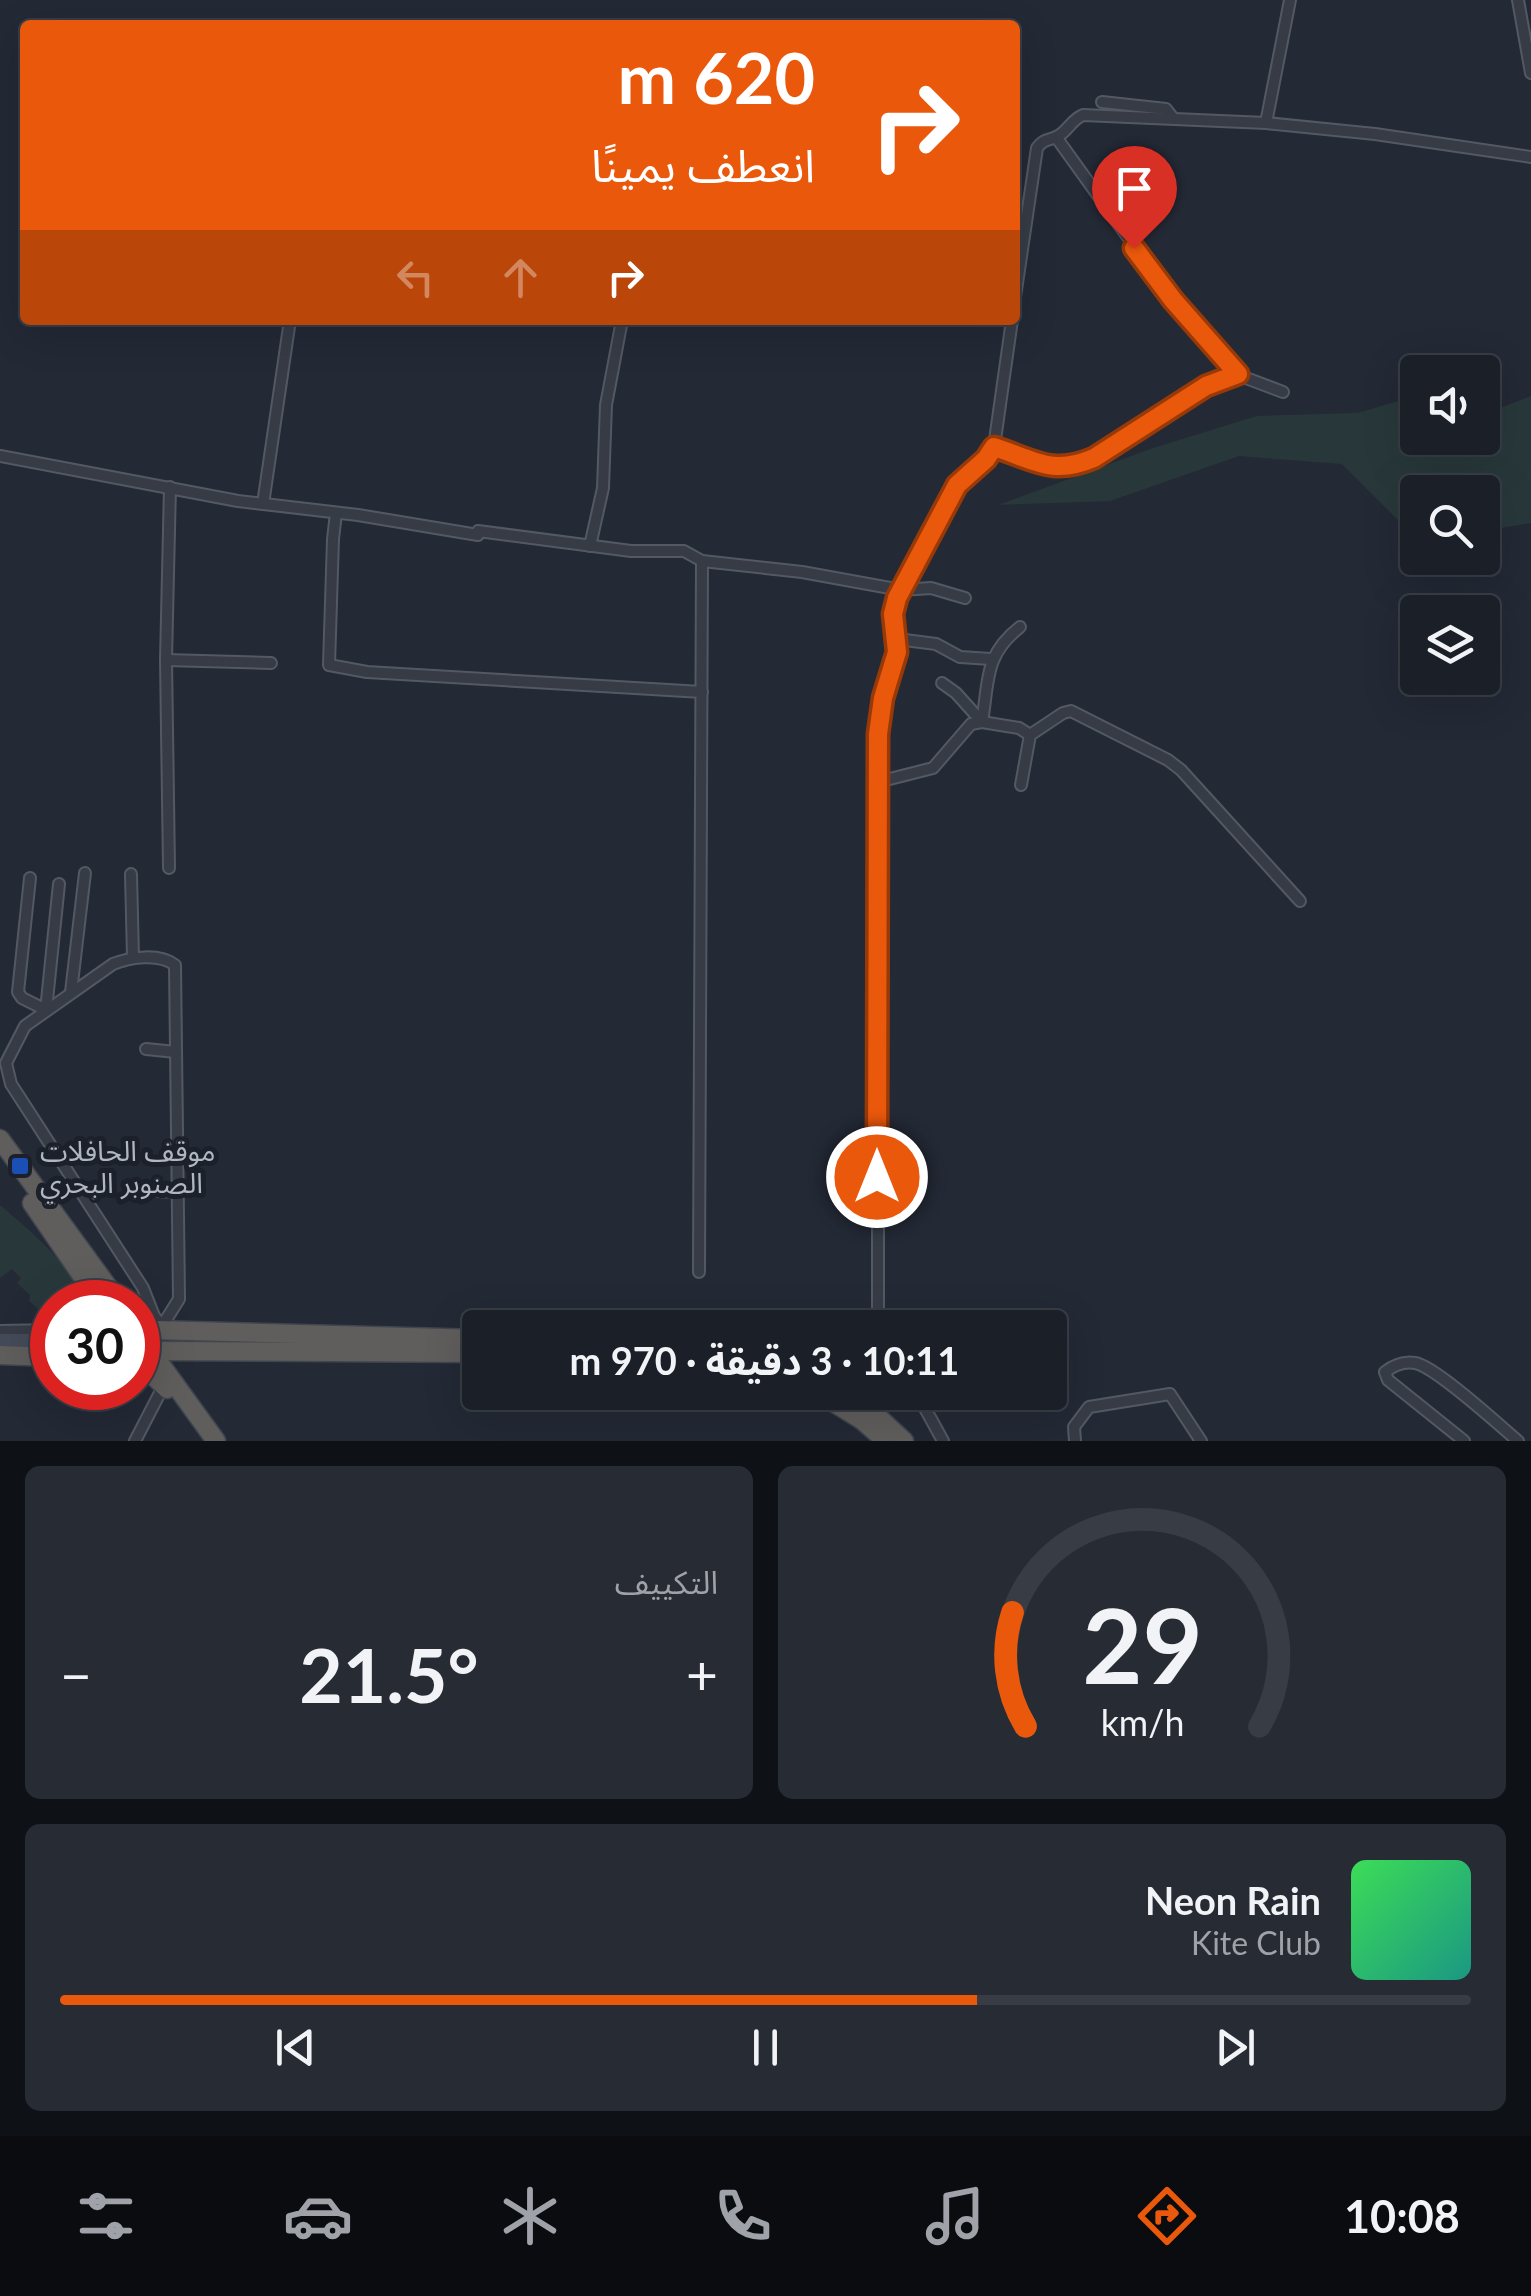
<!DOCTYPE html>
<html lang="ar">
<head>
<meta charset="utf-8">
<style>
  body { margin:0; font-family:Lato,"Noto Sans Arabic",sans-serif; background:#272c34; color:#f1f3f6; direction:rtl; height:100vh; display:flex; flex-direction:column; font-size:38px; white-space:nowrap }
  * { box-sizing:border-box; margin:0 }
  p { font-size:32px; color:#9fa2a8 }
  .icon { flex:none; width:55px; height:55px; fill:none; stroke:currentColor; stroke-width:2; stroke-linecap:round; stroke-linejoin:round }
  .map { position:relative; height:1441px; overflow:hidden; direction:ltr }
  .details { display:flex; flex-direction:column; gap:25px; padding:25px; background:#0e1116; flex:1 }
  .details>* { flex:none }
  .banner { position:absolute; left:20px; top:20px; width:1000px; height:305px; border-radius:10px; box-shadow:0 10px 40px #0002,0 0 0 2px #383d45; direction:rtl; background:#ea580c; color:#fff; overflow:hidden }
  .controls { position:absolute; left:1400px; top:355px; display:grid; gap:20px }
  .controls a { display:grid; place-items:center; width:100px; height:100px; border-radius:10px; background:#1a1f28; box-shadow:0 10px 40px #0002,0 0 0 2px #383d45; font-size:50px }
  .speed { position:absolute; left:30px; top:1280px; display:flex; gap:20px; font-size:50px; font-weight:700; text-align:center }
  .speed>* { display:grid; place-content:center; width:130px; height:130px; border-radius:50%; background:#1a1f28; box-shadow:0 10px 40px #0002,0 0 0 2px #383d45; line-height:1 }
  .speed .limit { border:15px solid #d22; background:#fff; color:#111 }
  .pin { position:absolute; display:grid; place-items:center; width:85px; height:85px; color:#fff; margin:-102px -42px; border-radius:50% 50% 50% 0; rotate:-45deg; box-shadow:0 0 10px #0007 }
  .pin .icon { rotate:45deg }
  .me { position:absolute; width:110px; margin:-55px; rotate:0deg; stroke-linejoin:round; filter:drop-shadow(0 0 8px #0008) }
  .turn { display:flex; align-items:center; gap:35px; height:210px; padding:0 40px; font-size:45px }
  .turn .icon { width:130px; height:130px; stroke-width:2.5 }
  .turn b { display:block; font-size:70px; line-height:85px }
  .lanes { display:flex; align-items:center; height:95px; padding:0 40px; background:#0003; justify-content:center; gap:50px; direction:ltr }
  .lanes .off { opacity:.35 }
  .big { font-size:75px; font-weight:700; line-height:1.1 }
  .details .widget { flex:1; display:flex; flex-direction:column; justify-content:center; gap:15px; min-width:0; padding:0 35px; border-radius:15px; background:#272c34 }
  .details .dial { align-items:center; gap:0 }
  .dial svg { height:260px; overflow:visible; fill:none; stroke:#383d45; stroke-width:7; stroke-linecap:round; text-anchor:middle }
  .dial text { fill:#f1f3f6; stroke:none }
  .song { display:flex; align-items:center; gap:30px }
  .cover { width:120px; height:120px; border-radius:15px; background:linear-gradient(135deg,hsl(130 70% 55%),hsl(170 70% 35%)) }
  .played { height:10px; border-radius:5px; background:linear-gradient(90deg,#ea580c 65%,#383d45 65%) }
  .keys { display:flex; justify-content:space-around; direction:ltr }
  .heat { display:flex; justify-content:space-between; align-items:center; font-size:55px; direction:ltr }
  .details .tiles { flex:1; display:grid; gap:25px; grid-template-columns:1fr 1fr }
  .widget:last-child { grid-column:span 2 }
  .trip { position:absolute; left:462px; top:1310px; width:605px; height:100px; border-radius:10px; background:#1a1f28; box-shadow:0 10px 40px #0002,0 0 0 2px #383d45; font-weight:700; line-height:100px; text-align:center; direction:rtl }
  .dock { display:flex; height:160px; justify-content:space-around; align-items:center; background:#0a0c10; color:#9fa2a8 }
  .dock .icon { width:70px; height:70px }
  .dock .on { color:#ea580c }
  .dock b { font-size:45px; color:#f1f3f6 }
  .map>svg:first-child { display:block }
  .green { fill:#28383a }
  .lines { fill:none; stroke-linecap:round; stroke-linejoin:round }
  .secondary-tunnel { stroke:#383e4a; stroke-width:14; stroke-dasharray:14 7; stroke-linecap:butt }
  .minor-casing { stroke:#535963; stroke-width:14 }
  .tertiary-casing { stroke:#535963; stroke-width:16 }
  .secondary-casing { stroke:#535963; stroke-width:18 }
  .trunk-casing { stroke:#404650; stroke-width:21 }
  .minor { stroke:#363b46; stroke-width:10 }
  .tertiary { stroke:#363b46; stroke-width:12 }
  .secondary { stroke:#444a58; stroke-width:14 }
  .trunk { stroke:#605e5c; stroke-width:18 }
  .route-casing { stroke:#983908; stroke-width:25 }
  .route { stroke:#ea580c; stroke-width:18 }
  .transit-dot { fill:#1a4fb4; stroke:#1b202a; stroke-width:4 }
  .labels { text-anchor:middle; dominant-baseline:central; stroke-width:10; stroke-linejoin:round; paint-order:stroke }
  .poi-label { font-size:28px; fill:#b0b6c2; stroke:#1b202a; text-anchor:start }
</style>
</head>
<body>
<div class="map">
<svg width="1531" height="1441" viewBox="0 0 1531 1441">
  <rect width="100%" height="100%" fill="#232935"/>
  <g class="green">
    <polygon points="1415,396 1418,438 1482,438 1483,411 1490,412 1531,396 1531,523 1483,531 1482,492 1418,492 1417,539 1342,464 1239,456 1110,501 998,505 1153,448 1257,416 1358,413"/>
    <path d="M0,1205C25,1227 78,1268 81,1302H52V1321L29,1301L30,1295L17,1283L21,1278L12,1269L0,1278Z"/>
  </g>
  <g class="lines">
    <polyline class="secondary-tunnel" points="138,1342 162,1342"/>
    <defs>
      <g id="minor">
        <polyline points="1518,0 1531,73"/>
        <polyline points="1102,102 1166,109 1173,118"/>
        <polyline points="1266,123 1290,0"/>
        <polyline points="1056,137 1173,300 1238,375 1283,392"/>
        <path d="M1015,297L1037,148C1044,138 1049,141 1058,136C1068,131 1071,120 1083,115L1266,123L1375,134L1531,157"/>
        <path d="M994,447C1035,460 1052,476 1094,458L1206,386L1238,375"/>
        <polyline points="0,456 238,501 358,515 478,535"/>
        <polyline points="263,504 290,320"/>
        <polyline points="336,513 333,539 329,665 367,672 702,692"/>
        <polyline points="478,531 631,551 684,551 702,561 802,572 901,590 931,588 965,598"/>
        <polyline points="590,546 603,488 606,405 622,320"/>
        <polyline points="897,639 936,644 960,657 991,659"/>
        <polyline points="166,660 271,663"/>
        <polyline points="942,683 956,693 982,722"/>
        <path d="M982,722C989,680 984,655 1020,627"/>
        <polyline points="878,782 933,768 971,724 982,722 1019,728 1030,735"/>
        <polyline points="1021,785 1030,735 1063,713 1071,711 1168,760 1181,770 1300,901"/>
        <polyline points="169,868 166,660 170,487"/>
        <polyline points="131,874 133,958"/>
        <polyline points="30,878 18,992 22,998 46,1010 59,884"/>
        <polyline points="71,992 85,873"/>
        <polyline points="146,1049 176,1052"/>
        <polyline points="135,1190 178,1192"/>
        <polyline points="699,1272 702,561"/>
        <polyline points="878,1328 878,734 883,698 897,652 894,606 952,492 994,447 1012,320"/>
        <path d="M159,1331L179,1299L175,965C159,953 131,957 113,964L25,1026L6,1063L11,1084L143,1288L154,1316L162,1326"/>
        <polyline points="916,1392 943,1441"/>
        <polyline points="135,1441 164,1385"/>
        <polyline points="1075,1441 1074,1427 1089,1407 1170,1394 1201,1441"/>
        <path d="M1464,1441L1388,1380L1385,1372C1394,1365 1403,1361 1415,1363C1435,1366 1499,1425 1518,1441"/>
      </g>
      <polyline id="tertiary" points="0,1332 52,1331"/>
      <polyline id="secondary" points="0,1341 52,1341"/>
      <g id="trunk">
        <polyline points="0,1139 119,1302"/>
        <polyline points="32,1203 100,1302"/>
        <polyline points="154,1330 480,1339"/>
        <polyline points="155,1351 480,1353"/>
        <polyline points="153,1354 216,1441"/>
        <polyline points="0,1355 52,1357"/>
        <polyline points="139,1362 167,1389"/>
        <polyline points="817,1392 862,1420 886,1441"/>
        <polyline points="842,1392 877,1416 904,1441"/>
      </g>
    </defs>
    <use href="#minor" class="minor-casing"/>
    <use href="#tertiary" class="tertiary-casing"/>
    <use href="#secondary" class="secondary-casing"/>
    <use href="#trunk" class="trunk-casing"/>
    <use href="#minor" class="minor"/>
    <use href="#tertiary" class="tertiary"/>
    <use href="#secondary" class="secondary"/>
    <use href="#trunk" class="trunk"/>
  </g>
  <g class="lines">
    <defs>
      <path id="route" d="M877,1177L878,734L883,698L897,652L893,614L897,598L957,485L986,459L994,447C1035,460 1052,476 1094,458L1206,386L1238,374L1173,300L1134,248"/>
    </defs>
    <use href="#route" class="route-casing"/>
    <use href="#route" class="route"/>
  </g>
  <rect class="transit-dot" x="10" y="1156" width="20" height="20" rx="5"/>
  <g class="labels">
    <g class="poi-label">
      <text x="40" y="1150">موقف الحافلات<tspan x="40" dy="32">الصنوبر البحري</tspan></text>
    </g>
  </g>
</svg>
<div class="controls">
<a><svg class="icon" aria-label="sound" viewBox="0 0 24 24"><path d="M4 9h4l5-4v14l-5-4H4zM17 9q2 3 0 6"/></svg></a>
<a><svg class="icon" aria-label="search" viewBox="0 0 24 24"><circle cx="10" cy="10" r="6"/><path d="M15 15l6 6"/></svg></a>
<a><svg class="icon" aria-label="layers" viewBox="0 0 24 24"><path d="M12 4l9 5-9 5-9-5zM3 14l9 5 9-5"/></svg></a>
</div>
<div class="speed"><div class="limit">30</div></div>
<div class="pin" style="left:1134px;top:248px;background:#d93025"><svg class="icon" aria-label="arrive" viewBox="0 0 24 24"><path d="M6 21V4h12l-3 4 3 4H6"/></svg></div>
<svg class="me" style="left:877px;top:1177px" viewBox="-20 -20 40 40"><circle r="17" fill="#ea580c" stroke="#fff" stroke-width="3"/><path d="M0-11L8 9 0 5-8 9z" fill="#fff"/></svg>
<div class="trip">10:11 · 3 دقيقة · 970 m</div>
<div class="banner">
<div class="turn"><svg class="icon" aria-label="right" viewBox="0 0 24 24"><path d="M7 20v-9h11M14 6l5 5-5 5"/></svg><div><b>620 m</b>انعطف يمينًا</div></div>
<div class="lanes"><svg class="icon off" aria-label="left" viewBox="0 0 24 24"><path d="M17 20v-9H6M10 6l-5 5 5 5"/></svg><svg class="icon off" aria-label="ahead" viewBox="0 0 24 24"><path d="M12 20V5M6 11l6-6 6 6"/></svg><svg class="icon" aria-label="right" viewBox="0 0 24 24"><path d="M7 20v-9h11M14 6l5 5-5 5"/></svg></div>
</div>
</div>
<section class="details">
<div class="tiles">
<div class="widget dial"><svg viewBox="0 0 100 80">
<path d="M14 69A42 42 0 1 1 86 69"/>
<path d="M14 69A42 42 0 0 1 10 34" stroke="#ea580c"/>
<text x="50" y="56" font-size="32" font-weight="700">29</text>
<text x="50" y="72" font-size="11">km/h</text>
</svg></div>
<div class="widget"><p>التكييف</p>
<div class="heat"><a>−</a><b class="big">21.5°</b><a>+</a></div>
</div>
<div class="widget">
<div class="song"><i class="cover"></i><div><b>Neon Rain</b><p>Kite Club</p></div></div>
<div class="played"></div>
<div class="keys"><svg class="icon" aria-label="previous" viewBox="0 0 24 24"><path d="M18 5L8 12l10 7zM5 5v14"/></svg><svg class="icon" aria-label="pause" viewBox="0 0 24 24"><path d="M8 5v14M16 5v14"/></svg><svg class="icon" aria-label="next" viewBox="0 0 24 24"><path d="M6 5l10 7-10 7zM19 5v14"/></svg></div>
</div>
</div>
</section>
<nav class="dock">
<b>10:08</b>
<svg class="icon on" aria-label="directions" viewBox="0 0 24 24"><path d="M12 3l9 9-9 9-9-9zM9 14v-3h6M13 9l2 2-2 2"/></svg>
<svg class="icon" aria-label="music" viewBox="0 0 24 24"><path d="M9 18V5l10-2v13"/><circle cx="6" cy="18" r="3"/><circle cx="16" cy="16" r="3"/></svg>
<svg class="icon" aria-label="phone" viewBox="0 0 24 24"><path d="M5 4h4l2 5-3 2q2 4 5 5l2-3 5 2v4C11 20 4 13 5 4z"/></svg>
<svg class="icon" aria-label="climate" viewBox="0 0 24 24"><path d="M12 3v18M4 7l16 10M4 17L20 7"/></svg>
<svg class="icon" aria-label="car" viewBox="0 0 24 24"><path d="M5 17H2v-5l4-1 3-4h7l3 4 3 1v5h-3M9 17h6M6 11h13"/><circle cx="7" cy="17" r="2"/><circle cx="17" cy="17" r="2"/></svg>
<svg class="icon" aria-label="filters" viewBox="0 0 24 24"><path d="M4 7h16M4 17h16"/><circle cx="9" cy="7" r="2"/><circle cx="15" cy="17" r="2"/></svg>
</nav>
</body>
</html>
